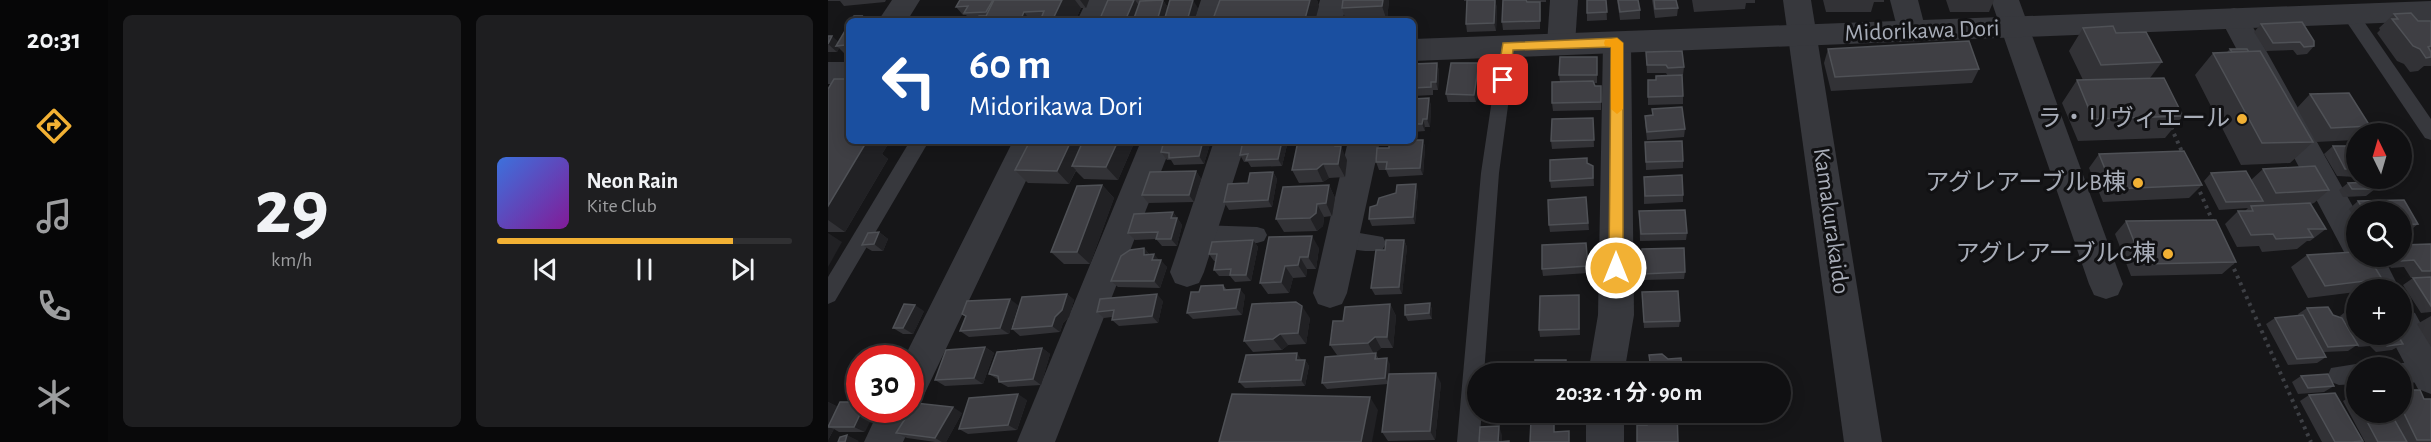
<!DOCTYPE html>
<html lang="ja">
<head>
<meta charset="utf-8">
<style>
  body { margin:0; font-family:"Alegreya Sans","Noto Sans JP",sans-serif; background:#1e1e20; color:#f1f3f6; height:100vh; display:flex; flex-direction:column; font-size:22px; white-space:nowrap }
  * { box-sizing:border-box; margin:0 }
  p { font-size:20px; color:#9c9d9f }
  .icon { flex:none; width:33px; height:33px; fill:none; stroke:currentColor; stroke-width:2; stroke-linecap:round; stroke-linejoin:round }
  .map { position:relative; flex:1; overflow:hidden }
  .side { display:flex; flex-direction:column; gap:15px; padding:15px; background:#09090a; width:720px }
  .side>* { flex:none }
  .hud { position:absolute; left:18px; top:18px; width:570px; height:126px; border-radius:9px; box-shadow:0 3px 15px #0003,0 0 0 2px #303032; background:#1a4fa0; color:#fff; overflow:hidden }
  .needle { width:39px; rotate:355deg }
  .fabs { position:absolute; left:1518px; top:123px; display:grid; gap:12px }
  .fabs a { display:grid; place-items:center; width:66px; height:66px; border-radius:50%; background:#101012; box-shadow:0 3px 15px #0003,0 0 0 2px #303032; font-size:30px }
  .speed { position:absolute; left:18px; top:345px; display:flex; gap:12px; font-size:30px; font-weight:700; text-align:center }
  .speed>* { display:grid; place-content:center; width:78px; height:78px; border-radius:50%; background:#101012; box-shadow:0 3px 15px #0003,0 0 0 2px #303032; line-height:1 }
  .speed .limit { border:9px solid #d22; background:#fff; color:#111 }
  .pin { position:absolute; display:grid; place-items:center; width:51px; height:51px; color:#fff; margin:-26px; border-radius:12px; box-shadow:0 3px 9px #0006 }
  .me { position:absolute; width:66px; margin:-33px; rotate:0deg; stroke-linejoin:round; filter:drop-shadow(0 0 4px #0008) }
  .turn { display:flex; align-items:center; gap:21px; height:126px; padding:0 24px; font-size:27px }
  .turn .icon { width:78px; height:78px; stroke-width:2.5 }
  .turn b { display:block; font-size:42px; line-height:51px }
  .side .tile { flex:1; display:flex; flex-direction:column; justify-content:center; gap:9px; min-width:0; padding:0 21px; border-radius:9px; background:#1e1e20 }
  .side .dial { align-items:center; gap:0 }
  .dial b { font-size:78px; line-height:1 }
  .song { display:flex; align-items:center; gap:18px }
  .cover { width:72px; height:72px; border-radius:9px; background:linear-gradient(135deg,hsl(220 70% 55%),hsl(290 70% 35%)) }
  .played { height:6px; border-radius:3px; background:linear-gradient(90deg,#f2b134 80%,#303032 80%) }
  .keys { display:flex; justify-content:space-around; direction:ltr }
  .side .tiles { flex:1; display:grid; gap:15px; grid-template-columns:repeat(2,1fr) }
  .trip { position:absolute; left:639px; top:363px; width:324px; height:60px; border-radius:30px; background:#101012; box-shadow:0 3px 15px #0003,0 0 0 2px #303032; font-weight:700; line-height:60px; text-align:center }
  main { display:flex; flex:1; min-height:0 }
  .tabs { display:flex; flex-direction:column; width:108px; justify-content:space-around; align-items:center; background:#060607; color:#9c9d9f }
  .tabs .icon { width:42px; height:42px }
  .tabs .active { color:#f2b134 }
  .tabs b { font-size:27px; color:#f1f3f6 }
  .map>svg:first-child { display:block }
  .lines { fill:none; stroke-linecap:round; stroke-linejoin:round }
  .path { stroke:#3d3f44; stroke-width:4; stroke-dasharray:3 4.5; stroke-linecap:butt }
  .service { fill:#37383d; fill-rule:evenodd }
  .minor { fill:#37383d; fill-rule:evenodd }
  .tertiary { fill:#37383d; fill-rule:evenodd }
  .wall { fill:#323236 }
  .shaded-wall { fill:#212124 }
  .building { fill:#3f3f44; stroke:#4f5156; stroke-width:1.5 }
  .route { fill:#f2b134; stroke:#9d7322; stroke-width:1.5 }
  .slow { fill:#f59e0b }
  .poi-dot { fill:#f2b134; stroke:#111113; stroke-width:2 }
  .labels { text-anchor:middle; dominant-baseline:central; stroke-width:6; stroke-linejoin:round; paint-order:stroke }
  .street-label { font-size:24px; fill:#a8adb8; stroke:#111113 }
  .poi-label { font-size:24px; fill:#a8adb8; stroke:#111113; text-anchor:end }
</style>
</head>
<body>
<main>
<nav class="tabs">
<b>20:31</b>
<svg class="icon active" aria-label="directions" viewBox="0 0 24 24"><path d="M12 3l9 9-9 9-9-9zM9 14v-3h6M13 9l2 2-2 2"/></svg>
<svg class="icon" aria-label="music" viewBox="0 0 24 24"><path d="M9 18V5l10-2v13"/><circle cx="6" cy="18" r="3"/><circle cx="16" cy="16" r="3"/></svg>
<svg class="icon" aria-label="phone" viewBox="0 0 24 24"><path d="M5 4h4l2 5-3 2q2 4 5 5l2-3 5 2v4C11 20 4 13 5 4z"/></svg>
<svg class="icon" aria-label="climate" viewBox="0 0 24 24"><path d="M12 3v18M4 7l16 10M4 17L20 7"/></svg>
</nav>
<section class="side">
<div class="tiles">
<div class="tile dial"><b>29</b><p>km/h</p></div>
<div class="tile">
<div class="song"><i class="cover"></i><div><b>Neon Rain</b><p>Kite Club</p></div></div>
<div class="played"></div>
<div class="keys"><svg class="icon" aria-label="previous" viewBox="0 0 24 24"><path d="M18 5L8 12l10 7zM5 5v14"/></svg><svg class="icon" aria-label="pause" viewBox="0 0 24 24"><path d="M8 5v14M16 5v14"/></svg><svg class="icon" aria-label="next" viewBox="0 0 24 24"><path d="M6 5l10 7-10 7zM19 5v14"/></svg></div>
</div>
</div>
</section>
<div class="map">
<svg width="1603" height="442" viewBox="0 0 1603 442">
  <rect width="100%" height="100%" fill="#161618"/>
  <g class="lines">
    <g class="path">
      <polyline points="1343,127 1355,154"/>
      <polyline points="1369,185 1385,222"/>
      <polyline points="1403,262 1483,442"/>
    </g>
    <g class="service">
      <polygon points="1522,8 1528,10 1603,119 1603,140 1597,138 1516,18 1514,14 1516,10"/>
      <polygon points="680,40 686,42 688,46 671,173 656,374 650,374 650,412 654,412 651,442 629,442 653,173 672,46 674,42"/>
      <polygon points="82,141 101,141 7,301 0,304 0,277"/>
      <polygon points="372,225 429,227 436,229 439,235 436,241 429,243 372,241 365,239 362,233 365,227"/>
      <path d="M514,230L555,237L558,243L555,249C542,254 520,249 507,244L504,238L507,232Z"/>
      <polygon points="1600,362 1603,363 1603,381 1600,382 1574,383 1574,368 1566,368 1574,363"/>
      <polygon points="1528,364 1536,368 1528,368 1528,384 1511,385 1503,382 1500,375 1503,368"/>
    </g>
    <g class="minor">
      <polygon points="64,0 92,0 79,21 50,21"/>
      <polygon points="259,0 287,0 277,21 249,21"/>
      <polygon points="373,0 401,0 394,21 366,21"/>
      <polygon points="492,0 520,0 514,21 486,21"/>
      <polygon points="722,0 750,0 747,44 743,51 733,54 723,51 719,44"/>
      <polygon points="955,0 983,0 1054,442 1016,442"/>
      <polygon points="1062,0 1090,0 1098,31 1094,38 1084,41 1074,38 1070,31"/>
      <polygon points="1163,0 1191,0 1295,284 1290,295 1278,299 1266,295 1261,284"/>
      <polygon points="1406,8 1416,11 1528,212 1528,256 1555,256 1572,290 1537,290 1520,256 1521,254 1516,252 1392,18 1396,11"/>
      <polygon points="789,33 799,36 803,43 806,315 796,374 760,374 770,315 775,43 779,36"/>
      <polygon points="185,141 217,141 95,397 86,401 90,410 75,442 36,442 51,410 82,410 82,358 76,358"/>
      <polygon points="313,141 345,141 227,442 189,442"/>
      <polygon points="386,141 418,141 376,272 371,283 359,287 347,283 342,272"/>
      <polygon points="520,141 552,141 519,293 514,304 502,308 490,304 485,293"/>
      <polygon points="1574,308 1587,313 1603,342 1603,394 1590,389 1561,334 1574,334"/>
      <rect x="758" y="412" width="38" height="30"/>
    </g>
    <g class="tertiary">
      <polygon points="1603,1 1603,21 585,61 585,39"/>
      <rect x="0" y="62" width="21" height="22"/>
    </g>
  </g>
  <g class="wall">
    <polygon points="0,0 58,0 57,2 16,6 12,1 0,1"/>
    <polygon points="132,0 261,0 258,8 253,8 247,21 143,21 138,15 135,15 128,7"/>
    <polygon points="280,0 335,0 340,8 370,8 366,21 271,21"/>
    <polygon points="392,0 489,0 491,6 487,21 386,21 385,19"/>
    <polygon points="561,0 559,21 518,21 514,8"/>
    <polygon points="636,0 667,0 669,8 668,31 639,32 638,24 639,1 636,1"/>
    <polygon points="667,0 718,0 718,2 712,2 712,29 675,30 674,22 675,0"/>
    <polygon points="759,0 778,0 779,20 759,21"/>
    <polygon points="789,0 810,0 812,10 812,19 792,20"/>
    <polygon points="824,0 848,0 850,8 849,16 827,18"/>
    <polygon points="864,0 927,0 927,3 918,3 917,9 866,12"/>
    <polygon points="995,0 1056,0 1056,2 1046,2 1043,12 998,12"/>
    <polygon points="1118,0 1166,0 1161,12 1122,12"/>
    <polygon points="1566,14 1590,21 1603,21 1603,66 1596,66 1590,71 1582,72 1576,64 1569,61 1549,33 1552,30 1551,28"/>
    <polygon points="21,24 21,54 17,54 11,48 9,52 0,52 0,36 11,42"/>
    <polygon points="1433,24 1486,46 1479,54 1469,55 1465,50 1438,51 1426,32"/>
    <polygon points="1255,28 1288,33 1334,62 1322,78 1355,116 1337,138 1250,141 1234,103 1249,80 1255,80 1241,51"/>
    <polygon points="1000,49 1151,69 1144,83 1003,91 996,63"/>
    <polygon points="1402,49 1421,52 1485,142 1462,163 1413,165 1367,75 1385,53 1399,52"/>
    <polygon points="818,52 856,67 855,75 847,76 855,96 855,104 820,105 820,80 828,80 840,76 838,73 819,73"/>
    <polygon points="769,57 769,83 765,83 767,86 773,86 773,110 725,111 724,103 732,82 731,75"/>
    <polygon points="609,63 611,71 610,90 605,90 605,95 585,96 585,64"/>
    <polygon points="652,71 648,102 620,102 618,94"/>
    <polygon points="0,89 21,141 62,141 54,154 60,159 17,232 0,232"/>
    <polygon points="1482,94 1542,126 1534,134 1528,134 1528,139 1527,140 1488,142 1469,108"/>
    <polygon points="601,98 603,106 602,127 597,127 597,131 585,132 585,99"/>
    <polygon points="824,109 857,129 856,137 819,140 817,123 817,116 824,115"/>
    <polygon points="765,118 766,147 724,149 723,141"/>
    <polygon points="595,140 597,147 595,175 561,177 558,170 551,170 548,162 561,148"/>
    <polygon points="202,141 307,141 290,180 256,179 248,171 241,184 200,183 187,170"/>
    <polygon points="415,141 460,141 454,166 423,167 420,162 416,162 412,155"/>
    <polygon points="817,142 855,161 855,168 818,170"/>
    <polygon points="382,144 376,164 346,165 343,160 339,160 333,152"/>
    <polygon points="1505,146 1528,146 1528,177 1509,176 1496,154"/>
    <polygon points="1271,154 1374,185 1361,198 1275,202 1261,168"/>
    <polygon points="519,160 517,177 501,178 495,182 471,183 464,170"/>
    <polygon points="759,163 765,166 766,186 723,188 722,181"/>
    <polygon points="1435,169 1501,190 1486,203 1483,204 1498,229 1482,241 1479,241 1469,249 1434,252 1431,246 1409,247 1397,224 1410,211 1417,211 1420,208 1391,210 1376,181 1383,173 1423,180"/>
    <polygon points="368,171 373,179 366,202 320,203 314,195"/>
    <polygon points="445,172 449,179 444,207 401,210 396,202 420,183"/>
    <polygon points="816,177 855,195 855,202 816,204"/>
    <polygon points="1520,183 1547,189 1538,196 1515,197 1511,190"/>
    <polygon points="274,185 286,198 262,264 236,264 223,252"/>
    <polygon points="501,185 507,198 504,216 496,217 495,226 489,231 456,232 448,219"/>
    <polygon points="590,191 587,224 544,226 541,219 549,205"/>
    <polygon points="758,197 761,230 722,232 721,225"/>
    <polygon points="1576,200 1590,224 1580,232 1574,232 1574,212 1528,212 1528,220 1521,209 1530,201"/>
    <polygon points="811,211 859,233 858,240 812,241"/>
    <polygon points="345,212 354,225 349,246 334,246 328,239 307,240 300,233"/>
    <polygon points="1298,221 1408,262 1394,274 1303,276 1287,234"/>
    <polygon points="51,232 60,239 55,251 44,251 34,245"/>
    <polygon points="441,237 491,248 488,269 479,269 478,277 465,278 461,293 440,294 432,283"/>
    <polygon points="425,240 430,247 423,281 407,282 402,276 391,276 386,270 388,261 386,261 381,254"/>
    <polygon points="576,240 579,247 574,294 547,295 543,288"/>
    <polygon points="758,243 760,273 715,276 714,269"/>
    <polygon points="1603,244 1603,312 1593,313 1575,285 1585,278 1600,277 1583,278 1576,267 1563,268 1555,256 1574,256"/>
    <polygon points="316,248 322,255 339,267 332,288 290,287 283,281"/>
    <polygon points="814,249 857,272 856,279 814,280"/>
    <polygon points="1479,255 1531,260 1554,279 1539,290 1528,290 1528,292 1480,298 1463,267"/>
    <polygon points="395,285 399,290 417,295 414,315 365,319 359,313 371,292"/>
    <polygon points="814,292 852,321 851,327 816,328"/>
    <polygon points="239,294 246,300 241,317 235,323 232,332 192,336 184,329"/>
    <polygon points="751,295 752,335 712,337 711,330"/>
    <polygon points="335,301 330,323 291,326 284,320 284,317 276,318 269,312"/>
    <polygon points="602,303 604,310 604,319 580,321 577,315"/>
    <polygon points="562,304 568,316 565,348 553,348 547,353 551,359 562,364 561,374 613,383 607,440 560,441 554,432 560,384 499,389 494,383 526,355 509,355 502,345 515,321"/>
    <polygon points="190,305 181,334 141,337 132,331 138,316"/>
    <polygon points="1479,308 1513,318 1512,316 1521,309 1528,309 1528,334 1569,334 1575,344 1564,350 1548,352 1542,346 1530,347 1529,345 1520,351 1496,352 1498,357 1489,363 1460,365 1438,324 1447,318 1471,316 1470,314"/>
    <polygon points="96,311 85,334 75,334 65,328"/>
    <polygon points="1603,316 1603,347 1589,324"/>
    <polygon points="482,318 478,344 460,345 454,350 425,352 416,341"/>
    <polygon points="157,347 166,353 155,384 117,386 107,380"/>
    <polygon points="214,348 222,354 213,385 180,387 171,382 171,380 161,374"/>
    <polygon points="473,360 477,360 481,366 477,386 417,388 411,382"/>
    <polygon points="1473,376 1506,386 1496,392 1470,394 1464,382"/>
    <polygon points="1578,390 1596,399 1603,399 1603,442 1537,442 1515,401 1525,395 1528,395 1528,412 1574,412 1574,392"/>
    <polygon points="1481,395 1535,441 1532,442 1494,442 1472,401"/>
    <polygon points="199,400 189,430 140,434 131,429"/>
    <polygon points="0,402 10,407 37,432 11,432 6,429 0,440"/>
    <polygon points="134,413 118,442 107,442 79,438 68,433"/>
  </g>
  <g class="shaded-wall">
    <polygon points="234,0 247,0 253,8 247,21 224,21"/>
    <polygon points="252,0 261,0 258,8"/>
    <polygon points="306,0 307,0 312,7 306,21 297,21"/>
    <polygon points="335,0 340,8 336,21 329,21"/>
    <polygon points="365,0 370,8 366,21 359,21"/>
    <polygon points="482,0 489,0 491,6 487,21 478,21 477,19"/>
    <polygon points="555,0 561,0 559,21 554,6"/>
    <polygon points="667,0 669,8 668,31 666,23"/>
    <polygon points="712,2 713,10 712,29"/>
    <polygon points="196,12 203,21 192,21"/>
    <polygon points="34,16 39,21 31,21"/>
    <polygon points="4,36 13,44 8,46 11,48 9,52 0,44"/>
    <polygon points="21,38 21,50 17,45"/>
    <polygon points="609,63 611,71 610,90 608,82"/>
    <polygon points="651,63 652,71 648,102 646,95"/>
    <polygon points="601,98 603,106 602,127 599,119"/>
    <polygon points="595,119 597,127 597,131 594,124"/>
    <polygon points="595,140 597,147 595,175 592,168"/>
    <polygon points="33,141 62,141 54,154 60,159 17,232 0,220 0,206"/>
    <polygon points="243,141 261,141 244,166 248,170 241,184 229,171"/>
    <polygon points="290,141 307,141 290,180 278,167"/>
    <polygon points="375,141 380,141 382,144 376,164 371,156"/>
    <polygon points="454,141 460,141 454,166 450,159"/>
    <polygon points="508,141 510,141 513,148 513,146 519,160 517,177 510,164 507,146"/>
    <polygon points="495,164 501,178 495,182 489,169"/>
    <polygon points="368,171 373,179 366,202 361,195"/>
    <polygon points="445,172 449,179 444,207 440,200"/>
    <polygon points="588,184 590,191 587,224 585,217"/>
    <polygon points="274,185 286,198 262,264 249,252"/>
    <polygon points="501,185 507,198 504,216 498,203"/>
    <polygon points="489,204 496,217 495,226 489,231 482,218"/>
    <polygon points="345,212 354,225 349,246 343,239 343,218"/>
    <polygon points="51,232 60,239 55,251 46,244"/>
    <polygon points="0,233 14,242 0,267"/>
    <polygon points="484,236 491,248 488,269 480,257"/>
    <polygon points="425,240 430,247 423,281 418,275"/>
    <polygon points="576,240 579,247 574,294 571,287"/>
    <polygon points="316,248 322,255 316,255"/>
    <polygon points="326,254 332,261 324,260"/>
    <polygon points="472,257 479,269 478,277 470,265"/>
    <polygon points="333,260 339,267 332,288 326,281"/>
    <polygon points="457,266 465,278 461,293 453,282"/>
    <polygon points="412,289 417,295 414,315 408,308"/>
    <polygon points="239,294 246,300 241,317 235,323 232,332 224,326 227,317"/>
    <polygon points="329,294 335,301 330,323 324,316"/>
    <polygon points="182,299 190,305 181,334 172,328"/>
    <polygon points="602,303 604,310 604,319 601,313"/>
    <polygon points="562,304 568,316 565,348 559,337"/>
    <polygon points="87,305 96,311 85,334 75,328"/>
    <polygon points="474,306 482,318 478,344 470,333"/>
    <polygon points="452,334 460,345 454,350 445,339"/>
    <polygon points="547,337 553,348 546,354 540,343"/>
    <polygon points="157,347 166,353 155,384 146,378"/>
    <polygon points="214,348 222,354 213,385 205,379"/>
    <polygon points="469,353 473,359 468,360"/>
    <polygon points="559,358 562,364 561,383 557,378"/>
    <polygon points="477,360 481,366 477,386 473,380"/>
    <polygon points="608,373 613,383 607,440 602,431"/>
    <polygon points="190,394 199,400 189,430 180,425"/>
    <polygon points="542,397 550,410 544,442 533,442"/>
    <polygon points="0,402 16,410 0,427"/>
    <polygon points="125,407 134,413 118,442 114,442 107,438"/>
    <polygon points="34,410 48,410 37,432 26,427"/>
    <polygon points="671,426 674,435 674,442 670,442"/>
    <polygon points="0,427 6,429 0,440"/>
    <polygon points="19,435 31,441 30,442 17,442"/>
  </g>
  <g class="building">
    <polygon points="132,0 165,0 158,12 136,13 140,6 128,7"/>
    <polygon points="166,0 234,0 224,21 212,21 216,11 196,12 192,21 148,21 151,16 158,16"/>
    <polygon points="280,0 306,0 297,21 271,21"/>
    <polygon points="335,0 329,21 305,21 312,1"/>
    <polygon points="342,0 365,0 359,21 336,21"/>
    <polygon points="392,0 482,0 477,19 385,19"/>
    <polygon points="515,0 555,0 554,6 514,8"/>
    <polygon points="639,0 667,0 666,23 638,24"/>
    <polygon points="675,0 698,0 699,2 712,2 712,21 674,22"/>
    <polygon points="759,0 778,0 779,12 759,13"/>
    <polygon points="790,0 810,0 812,10 792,12"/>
    <polygon points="826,0 848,0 850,8 827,9"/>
    <polygon points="1583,13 1590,21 1603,21 1603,46 1600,47 1603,52 1603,57 1598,58 1592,49 1585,46 1564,19 1570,19 1566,14"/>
    <polygon points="26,16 34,16 31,21 23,21"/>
    <polygon points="1474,22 1486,41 1486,46 1476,47 1472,42 1445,43 1433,24"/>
    <polygon points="21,24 21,38 17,45 8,46"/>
    <polygon points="1285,26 1288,33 1318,32 1334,62 1273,65 1255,28"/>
    <polygon points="0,36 4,36 0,44"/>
    <polygon points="1141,41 1151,69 1007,77 1000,49"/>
    <polygon points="1402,49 1419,49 1421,52 1404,52"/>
    <polygon points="854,51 856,67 840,68 838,65 819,65 818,52"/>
    <polygon points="1432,51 1485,142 1434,143 1385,53"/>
    <polygon points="732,57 769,57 769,75 731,75"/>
    <polygon points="609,63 608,82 603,82 603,87 585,88 585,64"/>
    <polygon points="623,63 651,63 646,95 618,94"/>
    <polygon points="854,75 855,96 820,97 820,80 828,80 828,76"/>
    <polygon points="1336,78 1355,116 1265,119 1249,80"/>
    <polygon points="6,79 21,79 21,141 39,141 0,206 0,89"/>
    <polygon points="765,81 767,86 773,86 773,102 724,103 724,82"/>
    <polygon points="1521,93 1542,126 1503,128 1482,94"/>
    <polygon points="601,98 599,119 595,119 594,124 585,124 585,99"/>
    <polygon points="854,107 857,129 819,132 817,116 825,115 824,109"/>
    <polygon points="765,118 766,140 723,141 724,119"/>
    <polygon points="585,140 595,140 592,168 558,169 559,162 548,162 549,148 561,148 561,142"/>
    <polygon points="202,141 243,141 229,171 187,170"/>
    <polygon points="255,141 290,141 278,167 244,166"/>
    <polygon points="336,141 375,141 371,156 341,158 341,153 333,152"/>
    <polygon points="415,141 454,141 450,159 418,160 420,154 412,155"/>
    <polygon points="470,141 508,141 507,146 513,146 510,164 495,164 489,169 464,170"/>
    <polygon points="854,141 855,161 818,162 817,142"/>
    <polygon points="1505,146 1528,146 1528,169 1517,169"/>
    <polygon points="1356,151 1374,185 1285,189 1271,154"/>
    <polygon points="759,158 759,163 765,166 765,178 722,181 722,160"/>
    <polygon points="1487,166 1501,190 1448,193 1435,169"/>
    <polygon points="368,171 361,195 314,195 322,172"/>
    <polygon points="1418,171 1435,201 1398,202 1383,173"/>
    <polygon points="445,172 440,200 396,202 400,184 420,183 422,173"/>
    <polygon points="854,175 855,195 817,196 816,177"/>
    <polygon points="1542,182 1547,189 1524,189 1520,183"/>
    <polygon points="588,184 585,217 541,219 542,207 549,205 551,198 568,193 569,185"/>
    <polygon points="274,185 249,252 223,252 249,186"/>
    <polygon points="501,185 498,203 489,204 488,213 482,218 448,219 455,187"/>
    <polygon points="758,197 760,223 721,225 720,200"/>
    <polygon points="1576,200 1590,224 1574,225 1574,212 1537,212 1530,201"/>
    <polygon points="1482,203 1498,229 1480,229 1485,237 1448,239 1445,234 1423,235 1410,211 1425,211 1423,206"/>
    <polygon points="857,210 859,233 813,234 811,211"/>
    <polygon points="345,212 343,218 349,218 343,239 328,239 330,232 300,233 306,214"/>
    <polygon points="1388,220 1408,262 1315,264 1298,221"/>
    <polygon points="51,232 46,244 34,245 40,233"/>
    <polygon points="484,236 480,257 472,257 470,265 457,266 453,282 432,283 441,237"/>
    <polygon points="425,240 418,275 402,275 403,269 386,270 389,254 381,254 384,242"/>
    <polygon points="558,240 576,240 571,287 543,288 548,250 557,250"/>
    <polygon points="758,243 760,266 714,269 714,245"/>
    <polygon points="1603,244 1603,271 1594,271 1586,260 1573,261 1570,256 1574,256 1574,245"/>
    <polygon points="316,248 316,255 326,254 324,260 333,260 326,281 283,281 293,256 302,250"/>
    <polygon points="856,248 857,272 815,274 814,249"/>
    <polygon points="1526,252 1531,260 1542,259 1554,279 1497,286 1479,255"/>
    <polygon points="1603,277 1603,306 1585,278"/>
    <polygon points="395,285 396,290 412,289 408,308 359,313 363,292 371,292 373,286"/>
    <polygon points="850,291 852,321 816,322 814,292"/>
    <polygon points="239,294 234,310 227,317 224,326 184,329 194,297"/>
    <polygon points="329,294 324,316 284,320 286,310 269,312 272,299"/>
    <polygon points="751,295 751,329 711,330 712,296"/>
    <polygon points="182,299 172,328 132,331 138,316 134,314 139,301"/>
    <polygon points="468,302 474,306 470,333 452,334 445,339 416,341 424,304"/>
    <polygon points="602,303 601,313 577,315 577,305"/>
    <polygon points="76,304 87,305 75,328 65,328"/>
    <polygon points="562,304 559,337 547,337 540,343 502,345 505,321 515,321 517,307"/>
    <polygon points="1500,307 1505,315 1514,318 1530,345 1500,347 1479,308"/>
    <polygon points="1521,309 1528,309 1528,322"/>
    <polygon points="1475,315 1498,357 1469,359 1447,318"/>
    <polygon points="1536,334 1569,334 1575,344 1559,346 1552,340 1540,341"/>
    <polygon points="157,347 146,378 107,380 118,350"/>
    <polygon points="214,348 205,379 171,382 170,376 161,374 169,352"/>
    <polygon points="469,353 468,360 477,360 473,380 411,382 418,355"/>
    <polygon points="548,353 547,359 559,358 557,378 494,383 497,357"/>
    <polygon points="834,354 840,359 853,358 855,374 813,374 812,362 822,362 821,355"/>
    <polygon points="707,360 738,360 738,369 747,369 746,374 707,374"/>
    <polygon points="608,373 602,431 554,432 561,374"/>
    <polygon points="1500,374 1506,386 1480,388 1473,376"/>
    <polygon points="1578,390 1592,390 1596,399 1603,399 1603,440 1589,440 1574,409 1574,400 1583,400"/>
    <polygon points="1507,393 1535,441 1524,442 1507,442 1481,395"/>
    <polygon points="190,394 180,425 131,429 141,398"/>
    <polygon points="404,394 542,397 533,442 391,442"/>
    <polygon points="1525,395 1528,395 1528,402"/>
    <polygon points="12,402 32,402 32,410 34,410 26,427 0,427"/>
    <polygon points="87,403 125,407 107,438 68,433"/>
    <polygon points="833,412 849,412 850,442 809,442 809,425 819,425 818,416 833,416"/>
    <polygon points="1534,412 1562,412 1579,442 1550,442"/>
    <polygon points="703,420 726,420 726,432 741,431 741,442 702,442"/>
    <polygon points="671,426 670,442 681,441 681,442 651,442 652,427"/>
    <polygon points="19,435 17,442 10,442 12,437"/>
  </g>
  <polygon class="route" points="789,38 795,43 795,268 793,272 783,272 781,268 783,47 685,50 681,80 675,85 669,80 675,43"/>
  <polygon class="slow" points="789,38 795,43 795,109 789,114 783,109 783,47 777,46 776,43 777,40"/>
  <g class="poi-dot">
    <circle cx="1414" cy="119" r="6"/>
    <circle cx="1310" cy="183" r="6"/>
    <circle cx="1340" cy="254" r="6"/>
  </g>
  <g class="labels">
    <g class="street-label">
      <text transform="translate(1094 31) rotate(-2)">Midorikawa Dori</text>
      <text transform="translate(1003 221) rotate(82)">Kamakurakaido</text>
    </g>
    <g class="poi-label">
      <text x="1402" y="119">ラ・リヴィエール</text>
      <text x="1298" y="183">アグレアーブルB棟</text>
      <text x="1328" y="254">アグレアーブルC棟</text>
    </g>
  </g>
</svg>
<div class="fabs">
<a><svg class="needle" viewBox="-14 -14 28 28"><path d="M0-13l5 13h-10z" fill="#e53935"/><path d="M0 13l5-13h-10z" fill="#9c9d9f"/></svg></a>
<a><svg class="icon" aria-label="search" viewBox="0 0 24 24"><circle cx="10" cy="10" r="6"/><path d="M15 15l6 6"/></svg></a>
<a>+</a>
<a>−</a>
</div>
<div class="speed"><div class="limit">30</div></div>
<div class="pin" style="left:675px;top:80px;background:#d93025"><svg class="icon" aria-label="arrive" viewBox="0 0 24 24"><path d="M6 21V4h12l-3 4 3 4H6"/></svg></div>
<svg class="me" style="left:788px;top:268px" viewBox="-20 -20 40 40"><circle r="17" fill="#f2b134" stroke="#fff" stroke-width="3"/><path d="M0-11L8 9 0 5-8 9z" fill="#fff"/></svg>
<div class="trip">20:32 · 1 分 · 90 m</div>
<div class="hud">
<div class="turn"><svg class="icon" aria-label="left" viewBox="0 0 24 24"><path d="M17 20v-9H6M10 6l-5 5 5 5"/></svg><div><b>60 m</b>Midorikawa Dori</div></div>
</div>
</div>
</main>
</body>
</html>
